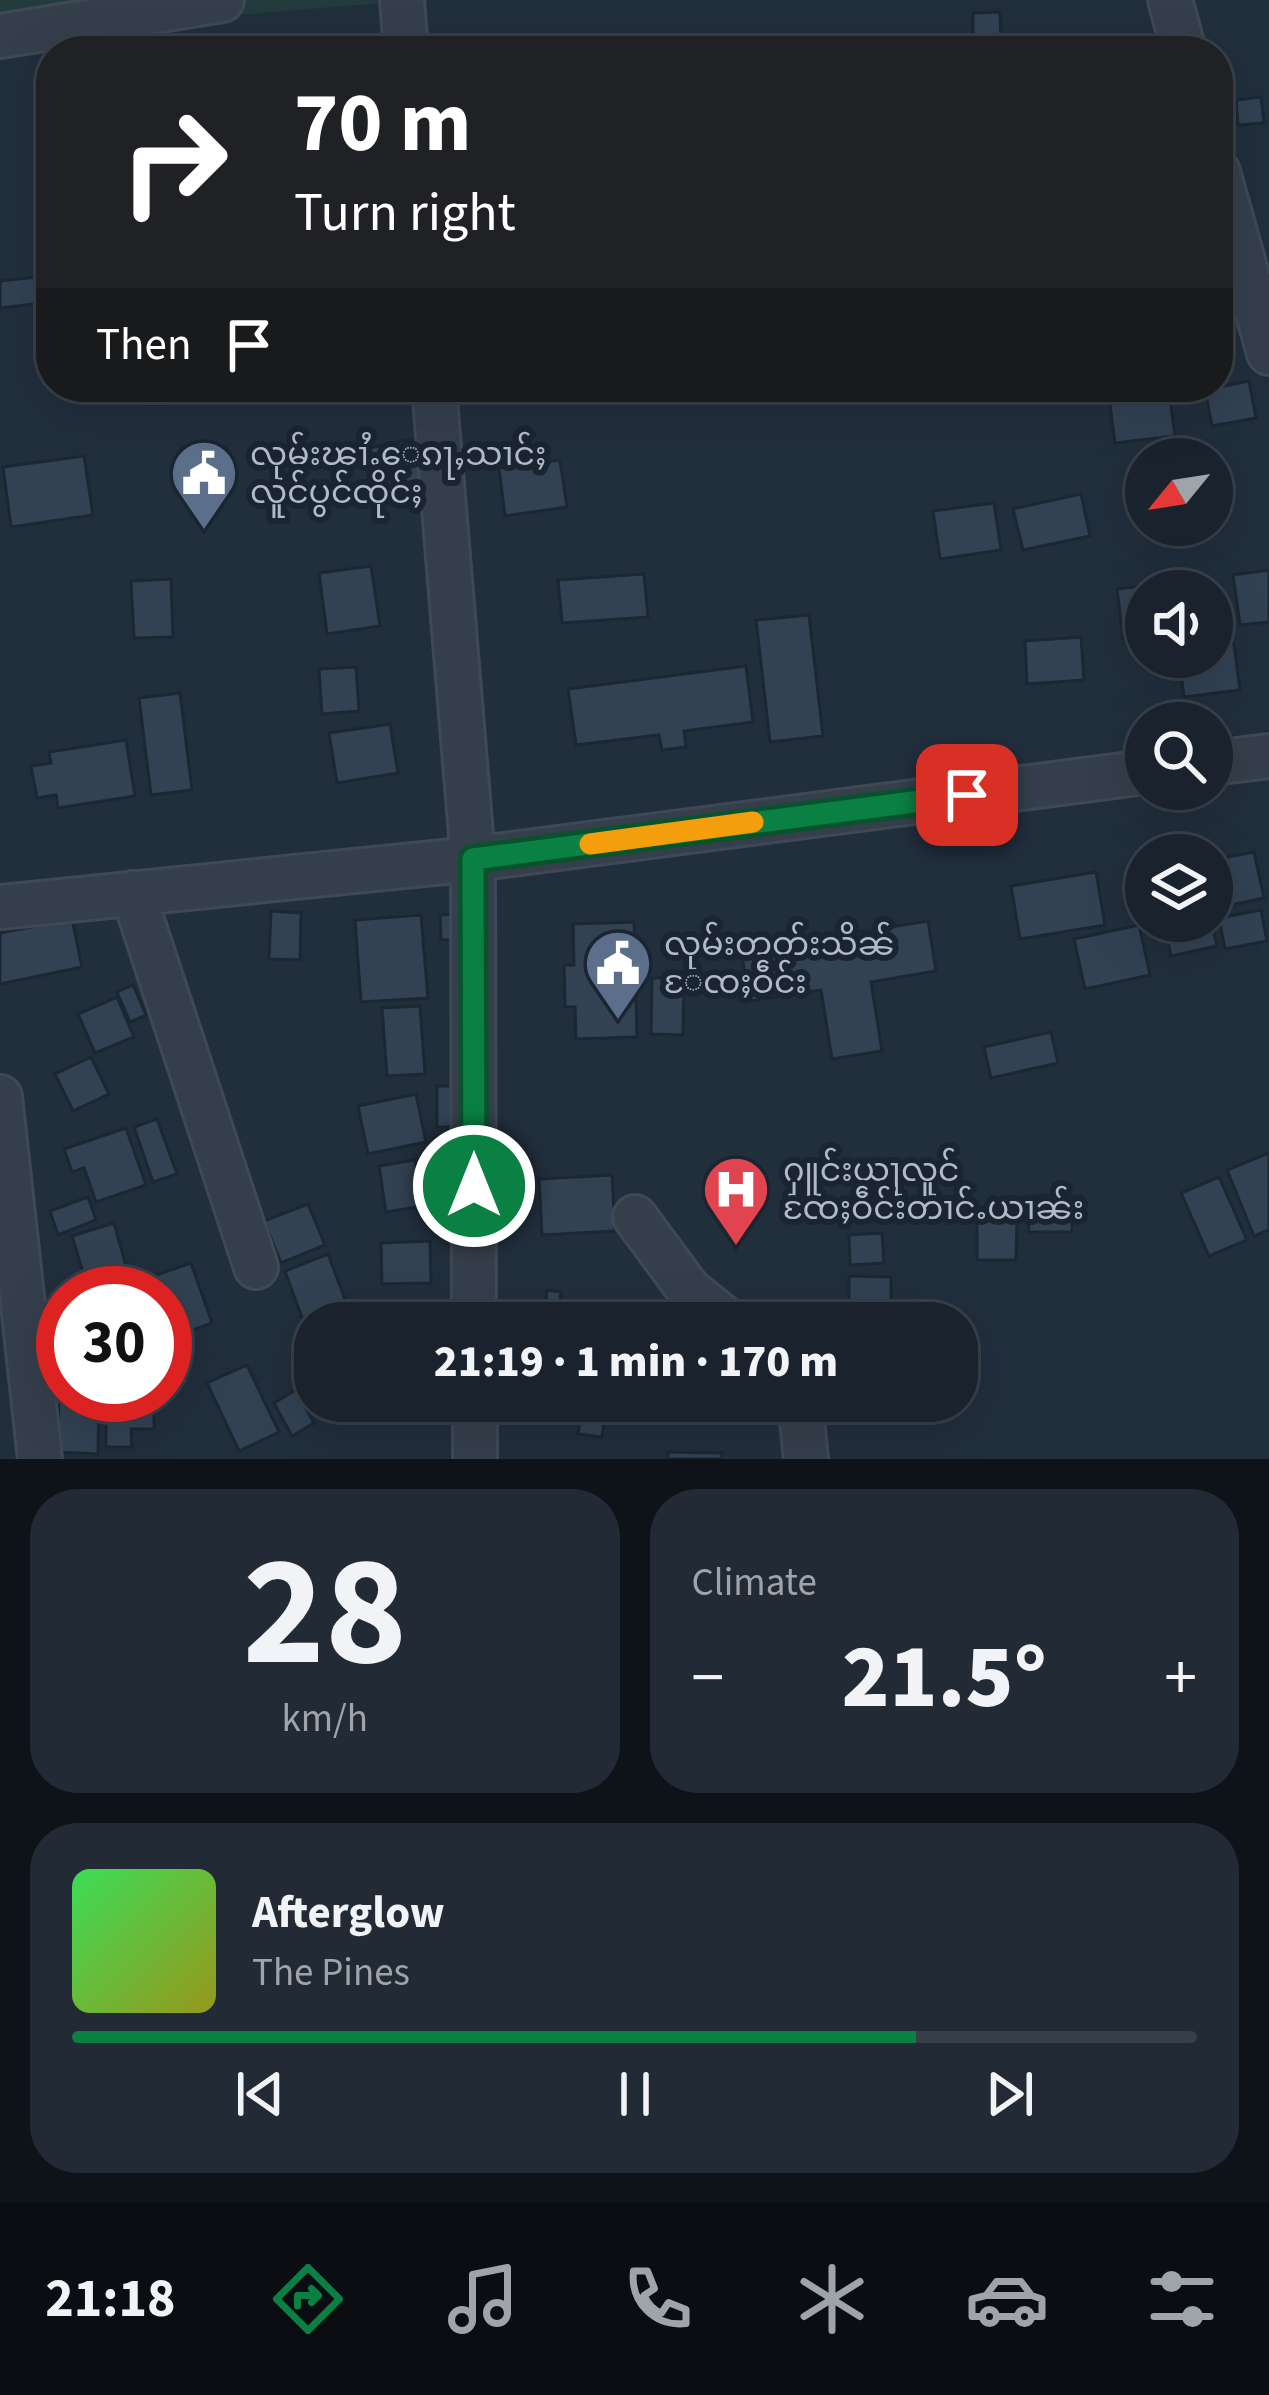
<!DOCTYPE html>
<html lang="en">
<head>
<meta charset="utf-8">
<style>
  body { margin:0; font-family:"Source Sans 3","Noto Sans Myanmar",sans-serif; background:#222a35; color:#f1f3f6; height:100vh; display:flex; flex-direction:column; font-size:45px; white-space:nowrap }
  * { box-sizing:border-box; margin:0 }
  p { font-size:39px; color:#9fa4aa }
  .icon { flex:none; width:66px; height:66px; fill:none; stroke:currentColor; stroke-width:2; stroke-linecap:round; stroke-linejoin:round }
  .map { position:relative; height:1459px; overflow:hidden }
  .drawer { display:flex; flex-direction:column; gap:30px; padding:30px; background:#0e1319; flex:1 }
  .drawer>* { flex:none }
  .hud { position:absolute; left:36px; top:36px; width:1197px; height:366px; border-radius:48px; box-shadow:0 12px 48px #0002,0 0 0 3px #373f49; background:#202124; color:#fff; overflow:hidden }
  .needle { width:78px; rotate:240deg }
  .tools { position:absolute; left:1125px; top:438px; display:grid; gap:24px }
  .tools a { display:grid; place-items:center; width:108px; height:108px; border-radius:50%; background:#19222d; box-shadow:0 12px 48px #0002,0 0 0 3px #373f49; font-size:60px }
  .speed { position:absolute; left:36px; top:1266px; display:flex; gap:24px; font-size:60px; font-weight:700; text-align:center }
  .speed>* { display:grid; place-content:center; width:156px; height:156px; border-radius:50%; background:#19222d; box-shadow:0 12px 48px #0002,0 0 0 3px #373f49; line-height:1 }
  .speed .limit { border:18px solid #d22; background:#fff; color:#111 }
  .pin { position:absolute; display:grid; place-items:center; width:102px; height:102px; color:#fff; margin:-51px; border-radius:24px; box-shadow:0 6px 18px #0006 }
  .me { position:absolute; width:132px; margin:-66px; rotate:0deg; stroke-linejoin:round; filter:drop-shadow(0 0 9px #0008) }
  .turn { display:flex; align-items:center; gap:42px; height:252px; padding:0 60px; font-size:54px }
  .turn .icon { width:156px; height:156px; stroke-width:2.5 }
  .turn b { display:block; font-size:84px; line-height:102px }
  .then { display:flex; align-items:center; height:114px; padding:0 60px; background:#0003; gap:24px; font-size:45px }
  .big { font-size:90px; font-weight:800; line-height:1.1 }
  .drawer .widget { flex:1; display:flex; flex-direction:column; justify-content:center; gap:18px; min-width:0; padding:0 42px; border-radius:48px; background:#222a35 }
  .drawer .dial { align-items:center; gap:0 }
  .dial b { font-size:156px; line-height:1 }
  .song { display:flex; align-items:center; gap:36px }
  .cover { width:144px; height:144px; border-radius:18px; background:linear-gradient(135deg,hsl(130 70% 55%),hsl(60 70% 35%)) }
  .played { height:12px; border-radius:6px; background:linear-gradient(90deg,#0b8043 75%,#373f49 75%) }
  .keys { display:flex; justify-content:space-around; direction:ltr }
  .heat { display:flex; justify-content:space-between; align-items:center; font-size:66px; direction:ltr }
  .drawer .tiles { flex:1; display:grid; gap:30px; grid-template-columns:1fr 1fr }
  .widget:last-child { grid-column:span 2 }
  .trip { position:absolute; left:294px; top:1302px; width:684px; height:120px; border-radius:48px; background:#19222d; box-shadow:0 12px 48px #0002,0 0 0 3px #373f49; font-weight:800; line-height:120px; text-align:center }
  .dock { display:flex; height:192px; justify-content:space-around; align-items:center; background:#0a0e12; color:#9fa4aa }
  .dock .icon { width:84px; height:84px }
  .dock .selected { color:#0b8043 }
  .dock b { font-size:54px; color:#f1f3f6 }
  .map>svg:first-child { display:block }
  .park { fill:#233b3d }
  .building { fill:#324253; stroke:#1c2733; stroke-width:3 }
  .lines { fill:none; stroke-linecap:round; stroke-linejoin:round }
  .minor-casing { stroke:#3e4955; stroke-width:48 }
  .minor { stroke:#353f4c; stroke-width:42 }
  .route-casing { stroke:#07532c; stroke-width:30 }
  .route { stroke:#0b8043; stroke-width:21 }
  .slow { stroke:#f59e0b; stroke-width:21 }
  .labels { text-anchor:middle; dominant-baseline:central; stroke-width:12; stroke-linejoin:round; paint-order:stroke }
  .poi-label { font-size:33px; fill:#b0bac8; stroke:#1a2531; text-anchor:start }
</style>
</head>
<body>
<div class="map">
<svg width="1269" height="1459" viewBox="0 0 1269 1459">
  <rect width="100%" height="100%" fill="#212e3c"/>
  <polygon class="park" points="0,0 420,0 0,35"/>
  <g class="building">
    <polygon points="1000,12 1001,39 973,40 973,13"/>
    <polygon points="1143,39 1146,51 1090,51 1090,50"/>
    <polygon points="1261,97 1264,123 1238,125 1236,100"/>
    <polygon points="47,276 50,302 0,308 0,281"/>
    <polygon points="1249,381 1256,418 1212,426 1205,390"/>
    <polygon points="145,387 193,387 194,402 146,405"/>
    <polygon points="1169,391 1175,436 1115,443 1109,398"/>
    <polygon points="412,439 422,479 380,489 370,448"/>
    <polygon points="84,456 93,515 11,527 3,467"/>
    <polygon points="560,460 567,507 505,516 499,468"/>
    <polygon points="1081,494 1090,536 1023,550 1013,509"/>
    <polygon points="994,503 1001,550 940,559 933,511"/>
    <polygon points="371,566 380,626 327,634 319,573"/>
    <polygon points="1269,570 1269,622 1240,625 1233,575"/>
    <polygon points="644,574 648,617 562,623 558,580"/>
    <polygon points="171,579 173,637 134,638 131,581"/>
    <polygon points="1170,583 1171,591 1146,591 1146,637 1123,639 1117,589"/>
    <polygon points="809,615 823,736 770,742 756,620"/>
    <polygon points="1081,637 1084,680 1027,684 1025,641"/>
    <polygon points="1234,644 1240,690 1184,697 1179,657 1212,657 1212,647"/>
    <polygon points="746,666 753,722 684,731 686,747 662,750 659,735 576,745 568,689"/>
    <polygon points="356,667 359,711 322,714 319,669"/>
    <polygon points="180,693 192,790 151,795 139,698"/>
    <polygon points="390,724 398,773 337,783 329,733"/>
    <polygon points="126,740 135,796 58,808 56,795 37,798 31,766 51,763 49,752"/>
    <polygon points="1254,852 1264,898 1212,909 1212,860"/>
    <polygon points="1096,872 1105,925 1020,939 1011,886"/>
    <polygon points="1261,910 1267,941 1225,949 1219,918"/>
    <polygon points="271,911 301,913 300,960 269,959"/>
    <polygon points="471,913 473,939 441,940 440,915"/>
    <polygon points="421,915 428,998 361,1002 355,920"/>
    <polygon points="72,919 82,967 0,984 0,933"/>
    <polygon points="928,921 936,971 871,982 882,1051 832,1059 821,990 750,1001 741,951"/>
    <polygon points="1164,921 1211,921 1217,946 1171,956"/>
    <polygon points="634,922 637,1037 576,1039 575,1007 565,1007 564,965 574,965 573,924"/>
    <polygon points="1139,925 1150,975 1085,989 1074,939"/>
    <polygon points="652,978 684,978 683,1035 651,1034"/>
    <polygon points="133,985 146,1015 130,1022 117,992"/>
    <polygon points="117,997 134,1037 95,1053 78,1014"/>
    <polygon points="420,1006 425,1074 387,1076 382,1008"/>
    <polygon points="1051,1032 1058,1063 991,1078 984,1047"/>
    <polygon points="91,1057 109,1094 73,1111 55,1074"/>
    <rect x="437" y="1086" width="38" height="41"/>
    <polygon points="416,1094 426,1142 368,1154 358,1106"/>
    <polygon points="157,1119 177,1174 153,1182 134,1127"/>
    <polygon points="126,1128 146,1185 96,1202 84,1168 72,1172 64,1149"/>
    <polygon points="1269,1153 1269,1230 1254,1236 1227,1170"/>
    <polygon points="463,1155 470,1198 440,1203 432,1160"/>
    <polygon points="415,1160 423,1206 386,1212 379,1166"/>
    <polygon points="612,1175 615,1231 542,1235 539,1179"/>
    <polygon points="1219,1177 1247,1240 1209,1256 1181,1193"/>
    <polygon points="1072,1195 1072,1232 1029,1232 1027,1196"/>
    <polygon points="88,1197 96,1220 58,1235 50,1211"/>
    <polygon points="308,1204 325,1245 281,1263 264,1221"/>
    <polygon points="977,1219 1017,1219 1016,1260 977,1260"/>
    <polygon points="114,1223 126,1266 85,1279 72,1236"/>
    <polygon points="882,1233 884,1263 850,1265 849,1235"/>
    <polygon points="430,1241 431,1283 382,1284 381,1243"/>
    <polygon points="328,1254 346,1302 302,1318 285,1271"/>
    <polygon points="191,1263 212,1323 165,1340 165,1293 143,1293 139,1281"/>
    <polygon points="849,1276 891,1277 891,1323 849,1323"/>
    <polygon points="547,1290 561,1292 557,1323 543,1321"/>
    <polygon points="63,1301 63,1346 60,1347 46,1306"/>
    <polygon points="586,1305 610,1307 608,1323 585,1323"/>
    <rect x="432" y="1310" width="38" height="13"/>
    <polygon points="247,1365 279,1432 239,1451 207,1383"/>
    <polygon points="59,1389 63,1395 99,1395 98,1454 58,1452"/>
    <polygon points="296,1390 314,1423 292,1436 274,1403"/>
    <polygon points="106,1395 154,1395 154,1429 131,1429 132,1447 106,1447"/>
    <polygon points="393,1401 440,1401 441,1413 393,1413"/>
    <polygon points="613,1401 658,1401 658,1408 614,1409"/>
    <polygon points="582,1405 606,1408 602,1437 578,1434"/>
    <polygon points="668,1452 722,1453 722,1459 668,1459"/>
  </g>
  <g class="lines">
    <defs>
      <g id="minor">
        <polyline points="402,0 406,51"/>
        <polyline points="1170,0 1184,51"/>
        <polyline points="0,36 222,0"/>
        <polyline points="1218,172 1269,353"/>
        <polyline points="434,387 473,859 474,1323"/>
        <polyline points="1212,763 1269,756"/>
        <polyline points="133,893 256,1267"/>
        <polyline points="0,907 473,859 1146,772"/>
        <polyline points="0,1097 40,1459"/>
        <polyline points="635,1217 689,1290 730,1323"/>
        <polyline points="475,1401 475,1459"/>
        <polyline points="800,1401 806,1459"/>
      </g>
    </defs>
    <use href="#minor" class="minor-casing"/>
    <use href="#minor" class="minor"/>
  </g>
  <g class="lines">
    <defs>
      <polyline id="route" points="474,1186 473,859 967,795"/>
    </defs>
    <use href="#route" class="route-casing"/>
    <use href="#route" class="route"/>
    <polyline class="slow" points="590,844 753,822"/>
  </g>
  <defs>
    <symbol id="civic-pin" viewBox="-11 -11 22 30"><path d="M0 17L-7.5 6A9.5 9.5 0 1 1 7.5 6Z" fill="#5c6f8a" stroke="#1a2531"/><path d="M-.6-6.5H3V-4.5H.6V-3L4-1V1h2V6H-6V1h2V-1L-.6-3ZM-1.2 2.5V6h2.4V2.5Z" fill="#fff"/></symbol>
    <symbol id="hospital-pin" viewBox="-11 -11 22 30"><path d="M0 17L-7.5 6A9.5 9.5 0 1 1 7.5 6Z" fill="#e0444e" stroke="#1a2531"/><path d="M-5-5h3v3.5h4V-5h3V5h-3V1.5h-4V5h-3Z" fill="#fff"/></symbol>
  </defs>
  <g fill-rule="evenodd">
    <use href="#civic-pin" x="166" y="435" width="76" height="104"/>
    <use href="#civic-pin" x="580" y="925" width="76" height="104"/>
    <use href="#hospital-pin" x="698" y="1151" width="76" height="104"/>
  </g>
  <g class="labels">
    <g class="poi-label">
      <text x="250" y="454">လုမ်းၽၢႆႇေၵႃႇသၢင်ႈ<tspan x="250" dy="38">လူင်ပွင်ၸိုင်ႈ</tspan></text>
      <text x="664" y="944">လုမ်းတတ်းသိၼ်<tspan x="664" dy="38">ႄၸႈဝဵင်း</tspan></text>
      <text x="783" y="1170">ႁူင်းယႃလူင်<tspan x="783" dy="38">ၸႄႈဝဵင်းတၢင်ႉယၢၼ်း</tspan></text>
    </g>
  </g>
</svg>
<div class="tools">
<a><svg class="needle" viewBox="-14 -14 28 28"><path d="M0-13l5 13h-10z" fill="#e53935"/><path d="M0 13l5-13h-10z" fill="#9fa4aa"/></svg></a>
<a><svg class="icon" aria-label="sound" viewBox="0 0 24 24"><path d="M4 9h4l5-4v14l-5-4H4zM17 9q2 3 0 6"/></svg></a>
<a><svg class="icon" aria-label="search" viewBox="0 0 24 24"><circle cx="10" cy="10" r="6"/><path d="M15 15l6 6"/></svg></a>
<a><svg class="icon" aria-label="layers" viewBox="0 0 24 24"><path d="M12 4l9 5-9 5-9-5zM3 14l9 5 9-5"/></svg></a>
</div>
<div class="speed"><div class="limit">30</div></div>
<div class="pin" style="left:967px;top:795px;background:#d93025"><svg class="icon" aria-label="arrive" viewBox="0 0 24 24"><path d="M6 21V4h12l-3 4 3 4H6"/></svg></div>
<svg class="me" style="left:474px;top:1186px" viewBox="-20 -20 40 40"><circle r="17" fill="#0b8043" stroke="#fff" stroke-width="3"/><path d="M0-11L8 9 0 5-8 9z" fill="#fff"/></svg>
<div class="trip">21:19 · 1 min · 170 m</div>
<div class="hud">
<div class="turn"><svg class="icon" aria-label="right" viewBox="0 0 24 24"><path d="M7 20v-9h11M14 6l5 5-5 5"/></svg><div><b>70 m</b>Turn right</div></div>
<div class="then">Then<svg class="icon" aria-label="arrive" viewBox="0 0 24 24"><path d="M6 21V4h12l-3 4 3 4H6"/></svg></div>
</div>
</div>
<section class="drawer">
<div class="tiles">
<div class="widget dial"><b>28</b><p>km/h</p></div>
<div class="widget"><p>Climate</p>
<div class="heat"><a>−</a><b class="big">21.5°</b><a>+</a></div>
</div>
<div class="widget">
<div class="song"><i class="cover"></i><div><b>Afterglow</b><p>The Pines</p></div></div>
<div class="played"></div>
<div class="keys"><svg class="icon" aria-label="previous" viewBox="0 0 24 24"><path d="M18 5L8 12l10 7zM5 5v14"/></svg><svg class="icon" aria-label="pause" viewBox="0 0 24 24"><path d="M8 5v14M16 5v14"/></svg><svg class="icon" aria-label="next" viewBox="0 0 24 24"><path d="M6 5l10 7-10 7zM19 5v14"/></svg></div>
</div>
</div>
</section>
<nav class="dock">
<b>21:18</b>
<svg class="icon selected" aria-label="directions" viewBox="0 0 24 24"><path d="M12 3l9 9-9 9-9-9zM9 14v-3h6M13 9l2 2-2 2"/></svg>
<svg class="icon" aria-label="music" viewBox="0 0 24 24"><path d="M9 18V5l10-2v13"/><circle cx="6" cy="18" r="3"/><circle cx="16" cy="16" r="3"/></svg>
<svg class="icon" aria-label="phone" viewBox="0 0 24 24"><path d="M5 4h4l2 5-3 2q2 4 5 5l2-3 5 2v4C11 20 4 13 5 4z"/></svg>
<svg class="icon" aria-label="climate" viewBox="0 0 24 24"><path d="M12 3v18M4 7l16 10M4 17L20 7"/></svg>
<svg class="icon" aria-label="car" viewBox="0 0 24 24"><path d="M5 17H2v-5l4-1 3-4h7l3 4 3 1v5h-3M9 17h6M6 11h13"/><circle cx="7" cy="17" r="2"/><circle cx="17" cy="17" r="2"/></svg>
<svg class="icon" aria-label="filters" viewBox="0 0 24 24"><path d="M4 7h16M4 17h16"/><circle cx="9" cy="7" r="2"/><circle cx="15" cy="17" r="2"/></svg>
</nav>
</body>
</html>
